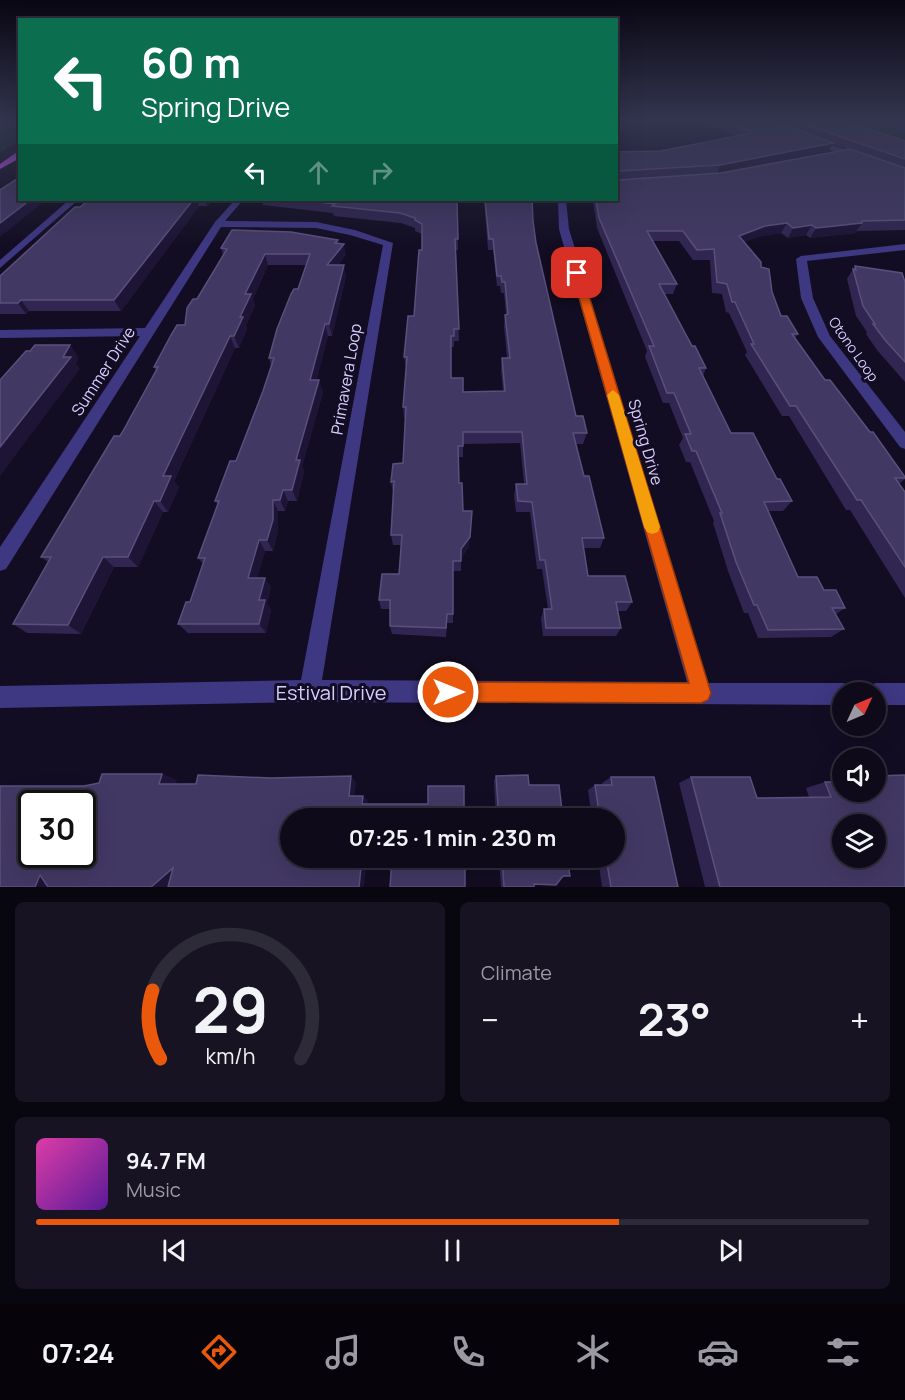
<!DOCTYPE html>
<html lang="en">
<head>
<meta charset="utf-8">
<style>
  body { margin:0; font-family:Manrope,sans-serif; background:#171323; color:#f1f3f6; height:100vh; display:flex; flex-direction:column; font-size:22px; white-space:nowrap }
  * { box-sizing:border-box; margin:0 }
  p { font-size:20px; color:#9b9aa2 }
  .icon { flex:none; width:33px; height:33px; fill:none; stroke:currentColor; stroke-width:2; stroke-linecap:round; stroke-linejoin:round }
  .map { position:relative; height:887px; overflow:hidden }
  .sheet { display:flex; flex-direction:column; gap:15px; padding:15px; background:#08060e; flex:1 }
  .sheet>* { flex:none }
  .top-card { position:absolute; left:18px; top:18px; width:600px; height:183px; border-radius:0px; box-shadow:0 6px 24px #0002,0 0 0 2px #2e2b39; background:#0b6e4f; color:#fff; overflow:hidden }
  .needle { width:39px; rotate:46deg }
  .buttons { position:absolute; left:832px; top:682px; display:grid; gap:12px }
  .buttons a { display:grid; place-items:center; width:54px; height:54px; border-radius:50%; background:#0e0a1a; box-shadow:0 6px 24px #0002,0 0 0 2px #2e2b39; font-size:30px }
  .speed { position:absolute; left:18px; top:790px; display:flex; gap:12px; font-size:30px; font-weight:700; text-align:center }
  .speed>* { display:grid; place-content:center; width:78px; height:78px; border-radius:50%; background:#0e0a1a; box-shadow:0 6px 24px #0002,0 0 0 2px #2e2b39; line-height:1 }
  .speed .limit { border:3px solid #111; border-radius:9px; background:#fff; color:#111 }
  .pin { position:absolute; display:grid; place-items:center; width:51px; height:51px; color:#fff; margin:-26px; border-radius:12px; box-shadow:0 3px 9px #0006 }
  .me { position:absolute; width:66px; margin:-33px; rotate:90deg; stroke-linejoin:round; filter:drop-shadow(0 0 4px #0008) }
  .turn { display:flex; align-items:center; gap:21px; height:126px; padding:0 24px; font-size:27px }
  .turn .icon { width:78px; height:78px; stroke-width:2.5 }
  .turn b { display:block; font-size:42px; line-height:51px }
  .lanes { display:flex; align-items:center; height:57px; padding:0 24px; background:#0003; justify-content:center; gap:30px; direction:ltr }
  .lanes .off { opacity:.35 }
  .big { font-size:45px; font-weight:700; line-height:1.1 }
  .sheet .tile { flex:1; display:flex; flex-direction:column; justify-content:center; gap:9px; min-width:0; padding:0 21px; border-radius:9px; background:#171323 }
  .sheet .dial { align-items:center; gap:0 }
  .dial svg { height:156px; overflow:visible; fill:none; stroke:#2e2b39; stroke-width:7; stroke-linecap:round; text-anchor:middle }
  .dial text { fill:#f1f3f6; stroke:none }
  .song { display:flex; align-items:center; gap:18px }
  .cover { width:72px; height:72px; border-radius:9px; background:linear-gradient(135deg,hsl(320 70% 55%),hsl(270 70% 35%)) }
  .played { height:6px; border-radius:3px; background:linear-gradient(90deg,#ea580c 70%,#2e2b39 70%) }
  .keys { display:flex; justify-content:space-around; direction:ltr }
  .heat { display:flex; justify-content:space-between; align-items:center; font-size:33px; direction:ltr }
  .sheet .tiles { flex:1; display:grid; gap:15px; grid-template-columns:1fr 1fr }
  .tile:last-child { grid-column:span 2 }
  .trip { position:absolute; left:280px; top:808px; width:345px; height:60px; border-radius:30px; background:#0e0a1a; box-shadow:0 6px 24px #0002,0 0 0 2px #2e2b39; font-weight:700; line-height:60px; text-align:center }
  .menu { display:flex; height:96px; justify-content:space-around; align-items:center; background:#06040a; color:#9b9aa2 }
  .menu .icon { width:42px; height:42px }
  .menu .active { color:#ea580c }
  .menu b { font-size:27px; color:#f1f3f6 }
  .map>svg:first-child { display:block }
  .green { fill:#102c2c }
  .lines { fill:none; stroke-linecap:round; stroke-linejoin:round }
  .minor { fill:#3e3782; fill-rule:evenodd }
  .major { fill:#c956ff; fill-rule:evenodd }
  .wall { fill:#312651; fill-rule:evenodd }
  .shaded-wall { fill:#1d1436 }
  .building { fill:#423864; stroke:#5a507c; stroke-width:1.5; fill-rule:evenodd }
  .route { fill:#ea580c; stroke:#983908; stroke-width:1.5 }
  .slow { fill:#f59e0b }
  .labels { text-anchor:middle; dominant-baseline:central; stroke-width:6; stroke-linejoin:round; paint-order:stroke }
  .far-street-label { font-size:14px; fill:#d7cfff; stroke:#120d22 }
  .street-label { font-size:16px; fill:#d7cfff; stroke:#120d22 }
  .near-street-label { font-size:20px; fill:#d7cfff; stroke:#120d22 }
</style>
</head>
<body>
<div class="map">
<svg width="905" height="887" viewBox="0 0 905 887">
  <rect width="100%" height="100%" fill="#120d22"/>
  <g class="green">
    <polygon points="0,121 20,121 19,140 0,153"/>
    <polygon points="832,121 905,121 905,145"/>
  </g>
  <g class="lines">
    <g class="minor">
      <polygon points="812,138 860,155 861,157 854,159 809,142"/>
      <polygon points="69,200 78,200 0,268 0,260"/>
      <polygon points="235,200 243,200 225,221 316,222 355,230 393,243 322,680 687,682 559,229 558,200 566,200 569,229 708,683 843,683 851,686 853,693 843,693 843,705 310,702 0,708 0,686 301,680 383,245 350,235 316,228 221,227 6,569 0,571 0,547 140,336 0,338 0,330 145,328 215,222"/>
      <polygon points="905,244 905,250 807,261 813,298 830,336 905,432 905,449 900,447 818,337 801,298 796,259 801,256"/>
      <polygon points="876,683 905,683 905,705 876,705 876,693 866,693 868,686"/>
    </g>
    <polygon class="major" points="17,152 20,152 20,158 0,169 0,164"/>
  </g>
  <g class="wall">
    <path d="M701,121H844L905,141V230L857,231L855,233L810,238L806,235L788,238L781,233L761,236L744,242L761,267L772,292L781,316L798,334L795,338L825,380L870,432L905,477V479L899,484L905,492V598L850,510H846L789,416H782L745,355L747,352L729,313L726,312L722,294L712,293L710,260H693L679,241H652L677,284L673,294H664L692,346L706,368L703,376L731,433L777,479L792,501L783,511H768L798,577L824,590L845,608L836,614L844,629L831,637L758,638L748,613H744L728,571L713,523L714,521L690,462H686L679,445L683,438L669,403H663L645,357L647,351L597,228L593,200H616V152L661,151L736,136ZM833,144L847,149L720,173L829,151Z"/>
    <polygon points="89,200 215,200 207,206 199,206 121,311 29,311 26,314 0,314 0,276"/>
    <polygon points="262,200 457,200 458,250 456,250 459,341 454,341 454,347 451,347 451,378 463,392 503,391 501,370 502,358 507,358 504,326 505,315 506,315 504,293 501,293 500,286 497,286 493,250 488,250 484,200 532,200 533,221 536,243 576,416 587,433 583,444 576,444 584,476 604,538 600,548 584,548 588,576 632,602 626,611 618,611 621,628 616,636 543,636 541,618 544,609 548,609 542,569 537,569 530,512 516,512 514,495 516,484 524,484 520,443 463,444 463,457 459,457 459,483 463,511 469,547 461,558 461,571 453,571 453,623 447,623 446,637 392,634 390,626 390,609 381,609 379,600 399,574 401,545 393,545 391,535 394,492 393,492 391,482 403,463 405,418 404,418 403,407 406,368 404,357 414,316 422,250 422,234 415,231 415,228 401,223 334,216 333,213 263,205"/>
    <polygon points="338,240 339,244 346,255 338,265 346,276 332,336 328,336 316,380 323,392 302,466 304,472 297,501 288,501 285,511 278,511 278,531 273,551 265,551 257,578 271,587 267,603 271,610 266,633 188,633 178,624 190,602 203,564 198,558 218,505 215,501 236,461 263,391 271,366 269,358 298,289 306,265 268,265 253,299 255,306 246,325 247,329 239,348 235,348 174,481 179,487 168,512 163,512 138,567 114,567 81,634 27,633 13,624 48,562 41,557 123,431 156,371 154,367 185,325 197,299 223,255 221,248"/>
    <polygon points="855,266 905,282 905,382 877,350 866,334 867,332 856,316 847,279"/>
    <polygon points="496,776 563,819 496,819 494,781"/>
    <polygon points="611,777 678,887 602,887 598,858 615,858 615,819 592,819 588,790 595,785 603,785 602,783"/>
    <polygon points="691,777 757,798 809,797 806,788 825,782 905,887 705,887 679,783"/>
    <polygon points="499,858 567,858 570,876 563,877 534,884 534,887 501,887"/>
  </g>
  <g class="shaded-wall">
    <polygon points="833,143 829,151 717,174 720,165"/>
    <polygon points="30,200 46,200 0,237 0,223"/>
    <polygon points="193,200 197,200 199,206 121,311 114,300"/>
    <polygon points="205,200 215,200 207,206"/>
    <polygon points="787,223 781,233 761,236 734,246 739,236 765,226"/>
    <polygon points="862,223 855,233 810,238 816,228"/>
    <polygon points="812,225 806,235 788,238 793,228"/>
    <polygon points="338,240 340,249 344,244 346,255 329,276 327,265 335,243"/>
    <polygon points="265,254 268,265 253,299 255,306 246,325 247,329 239,348 234,336 240,317 245,294"/>
    <polygon points="344,265 346,276 332,336 329,324"/>
    <polygon points="21,300 29,311 26,314 18,303"/>
    <polygon points="325,324 328,336 314,392 310,380"/>
    <polygon points="230,336 235,348 174,481 179,487 168,512 160,501 163,476"/>
    <polygon points="70,345 79,358 76,363 80,369 0,476 0,447 63,357"/>
    <polygon points="319,380 323,392 302,466 304,472 297,501 292,490 296,460"/>
    <polygon points="283,490 288,501 285,511 280,500"/>
    <polygon points="273,500 278,511 278,531 273,551 267,540"/>
    <polygon points="154,501 163,512 138,567 128,557"/>
    <polygon points="472,511 469,547 461,559 461,549"/>
    <polygon points="259,540 265,551 255,587 248,578"/>
    <polygon points="103,557 114,567 81,634 68,625"/>
    <polygon points="265,578 271,587 267,603 271,610 266,633 259,624 259,600"/>
    <polygon points="162,774 177,780 174,789 159,784"/>
    <polygon points="351,776 356,782 354,801 349,796"/>
    <polygon points="363,796 368,800 367,808 362,804"/>
    <polygon points="362,858 367,858 364,887 359,887"/>
    <polygon points="173,868 189,869 167,887 151,887"/>
    <polygon points="40,875 58,887 35,887"/>
  </g>
  <g class="building">
    <polygon points="722,121 774,121 833,143 720,165 618,171 616,176 616,152 661,151 752,133"/>
    <polygon points="795,121 844,121 905,141 905,159"/>
    <polygon points="850,149 905,168 905,220 862,221 862,223 816,228 812,225 793,228 787,223 765,226 739,236 761,262 761,267 769,269 772,292 781,316 787,316 798,334 792,334 825,380 830,380 870,432 873,432 905,477 905,478 895,478 905,492 905,567 861,500 857,500 796,406 790,406 751,344 754,344 735,302 732,302 727,284 717,282 714,249 697,250 683,231 647,231 677,284 659,284 692,346 695,346 706,368 699,368 731,433 753,433 777,479 780,479 792,501 764,502 798,577 817,577 824,590 836,590 845,608 832,608 844,629 768,630 757,605 754,605 736,562 720,513 722,513 696,451 692,451 685,434 691,434 674,393 667,393 649,346 654,346 599,218 596,200 616,200 616,178 618,180 721,173"/>
    <polygon points="20,177 20,200 30,200 0,223 0,190"/>
    <polygon points="89,200 193,200 114,300 21,300 18,303 0,303 0,276 75,207 80,207"/>
    <polygon points="300,200 457,200 458,239 455,239 459,329 454,329 454,336 451,336 451,378 463,378 463,392 505,391 502,358 510,358 505,315 508,314 505,282 502,282 501,276 497,276 493,239 489,239 485,200 532,200 533,221 536,243 576,416 583,416 587,433 573,433 584,476 589,476 604,538 582,538 588,576 625,576 632,602 616,602 621,628 546,628 544,609 552,609 545,560 540,560 532,502 518,501 516,484 527,484 522,432 463,432 463,446 458,446 459,483 462,483 463,511 472,511 470,537 461,549 461,561 453,561 453,614 447,614 446,628 390,626 390,600 379,600 382,574 399,574 402,535 391,535 394,481 391,482 393,464 403,463 406,407 403,407 407,357 404,357 408,316 414,316 419,250 422,250 422,224 415,220 415,218 400,213 332,206 335,204"/>
    <polygon points="232,230 291,232 338,240 335,243 344,244 327,265 344,265 329,324 325,324 310,380 319,380 296,460 300,460 292,490 283,490 280,500 273,500 273,520 267,540 259,540 248,578 265,578 259,600 265,600 259,624 178,624 186,602 190,602 205,558 198,558 219,501 215,501 230,461 236,461 263,391 274,358 269,358 277,329 291,294 294,289 298,289 310,254 265,254 245,294 251,294 240,317 243,317 234,336 230,336 163,476 171,476 160,501 154,501 128,557 103,557 68,625 13,624 51,557 41,557 114,436 120,436 123,431 158,367 154,367 171,335 177,325 185,325 187,308 193,299 197,299 227,249 221,248"/>
    <polygon points="855,266 902,273 905,282 905,362 885,340 873,324 875,324 863,306 853,269 856,270"/>
    <polygon points="35,345 70,345 63,357 71,357 0,447 0,380 26,351 30,351"/>
    <path d="M102,774H162L159,784H196L198,775L271,778L351,776L349,796H363L362,804H428V786H464V819H291V858H362L359,887H168L173,868L151,887H48L40,875L35,887H0V786H84L99,783ZM32,804H82V855H32Z"/>
    <polygon points="528,775 529,785 559,785 563,819 499,819 496,776"/>
    <path d="M905,775V887H720L691,777H750L757,798L831,797L825,782H843V792H876V776ZM843,825H876V858H843Z"/>
    <polygon points="611,777 654,777 678,887 611,887 606,858 615,858 615,819 600,819 595,785 612,785"/>
    <polygon points="392,858 465,858 465,887 390,887"/>
    <polygon points="502,858 567,858 570,876 563,876 556,885 534,884 534,887 504,887"/>
  </g>
  <linearGradient id="sky" x2="0" y2="1"><stop stop-color="#0a0713"/><stop offset="0.49" stop-color="#33354f"/><stop offset="1" stop-color="#33354f" stop-opacity="0"/></linearGradient>
  <rect width="905" height="245" fill="url(#sky)"/>
  <polygon class="route" points="574,271 582,273 711,693 708,700 701,703 448,702 441,699 438,692 441,685 448,682 689,683 572,273"/>
  <polygon class="slow" points="613,390 619,395 660,527 658,532 652,534 647,532 644,527 607,395"/>
  <g class="labels">
    <g class="far-street-label">
      <text transform="translate(854 349) rotate(55)">Otono Loop</text>
    </g>
    <g class="street-label">
      <text transform="translate(103 371) rotate(-57)">Summer Drive</text>
      <text transform="translate(346 379) rotate(-80)">Primavera Loop</text>
      <text transform="translate(646 442) rotate(74)">Spring Drive</text>
    </g>
    <g class="near-street-label">
      <text x="331" y="692">Estival Drive</text>
    </g>
  </g>
</svg>
<div class="buttons">
<a><svg class="needle" viewBox="-14 -14 28 28"><path d="M0-13l5 13h-10z" fill="#e53935"/><path d="M0 13l5-13h-10z" fill="#9b9aa2"/></svg></a>
<a><svg class="icon" aria-label="sound" viewBox="0 0 24 24"><path d="M4 9h4l5-4v14l-5-4H4zM17 9q2 3 0 6"/></svg></a>
<a><svg class="icon" aria-label="layers" viewBox="0 0 24 24"><path d="M12 4l9 5-9 5-9-5zM3 14l9 5 9-5"/></svg></a>
</div>
<div class="speed"><div class="limit">30</div></div>
<div class="pin" style="left:577px;top:273px;background:#d93025"><svg class="icon" aria-label="arrive" viewBox="0 0 24 24"><path d="M6 21V4h12l-3 4 3 4H6"/></svg></div>
<svg class="me" style="left:448px;top:692px" viewBox="-20 -20 40 40"><circle r="17" fill="#ea580c" stroke="#fff" stroke-width="3"/><path d="M0-11L8 9 0 5-8 9z" fill="#fff"/></svg>
<div class="trip">07:25 · 1 min · 230 m</div>
<div class="top-card">
<div class="turn"><svg class="icon" aria-label="left" viewBox="0 0 24 24"><path d="M17 20v-9H6M10 6l-5 5 5 5"/></svg><div><b>60 m</b>Spring Drive</div></div>
<div class="lanes"><svg class="icon" aria-label="left" viewBox="0 0 24 24"><path d="M17 20v-9H6M10 6l-5 5 5 5"/></svg><svg class="icon off" aria-label="ahead" viewBox="0 0 24 24"><path d="M12 20V5M6 11l6-6 6 6"/></svg><svg class="icon off" aria-label="right" viewBox="0 0 24 24"><path d="M7 20v-9h11M14 6l5 5-5 5"/></svg></div>
</div>
</div>
<section class="sheet">
<div class="tiles">
<div class="tile dial"><svg viewBox="0 0 100 80">
<path d="M14 69A42 42 0 1 1 86 69"/>
<path d="M14 69A42 42 0 0 1 10 34" stroke="#ea580c"/>
<text x="50" y="56" font-size="32" font-weight="700">29</text>
<text x="50" y="72" font-size="11">km/h</text>
</svg></div>
<div class="tile"><p>Climate</p>
<div class="heat"><a>−</a><b class="big">23°</b><a>+</a></div>
</div>
<div class="tile">
<div class="song"><i class="cover"></i><div><b>94.7 FM</b><p>Music</p></div></div>
<div class="played"></div>
<div class="keys"><svg class="icon" aria-label="previous" viewBox="0 0 24 24"><path d="M18 5L8 12l10 7zM5 5v14"/></svg><svg class="icon" aria-label="pause" viewBox="0 0 24 24"><path d="M8 5v14M16 5v14"/></svg><svg class="icon" aria-label="next" viewBox="0 0 24 24"><path d="M6 5l10 7-10 7zM19 5v14"/></svg></div>
</div>
</div>
</section>
<nav class="menu">
<b>07:24</b>
<svg class="icon active" aria-label="directions" viewBox="0 0 24 24"><path d="M12 3l9 9-9 9-9-9zM9 14v-3h6M13 9l2 2-2 2"/></svg>
<svg class="icon" aria-label="music" viewBox="0 0 24 24"><path d="M9 18V5l10-2v13"/><circle cx="6" cy="18" r="3"/><circle cx="16" cy="16" r="3"/></svg>
<svg class="icon" aria-label="phone" viewBox="0 0 24 24"><path d="M5 4h4l2 5-3 2q2 4 5 5l2-3 5 2v4C11 20 4 13 5 4z"/></svg>
<svg class="icon" aria-label="climate" viewBox="0 0 24 24"><path d="M12 3v18M4 7l16 10M4 17L20 7"/></svg>
<svg class="icon" aria-label="car" viewBox="0 0 24 24"><path d="M5 17H2v-5l4-1 3-4h7l3 4 3 1v5h-3M9 17h6M6 11h13"/><circle cx="7" cy="17" r="2"/><circle cx="17" cy="17" r="2"/></svg>
<svg class="icon" aria-label="filters" viewBox="0 0 24 24"><path d="M4 7h16M4 17h16"/><circle cx="9" cy="7" r="2"/><circle cx="15" cy="17" r="2"/></svg>
</nav>
</body>
</html>
